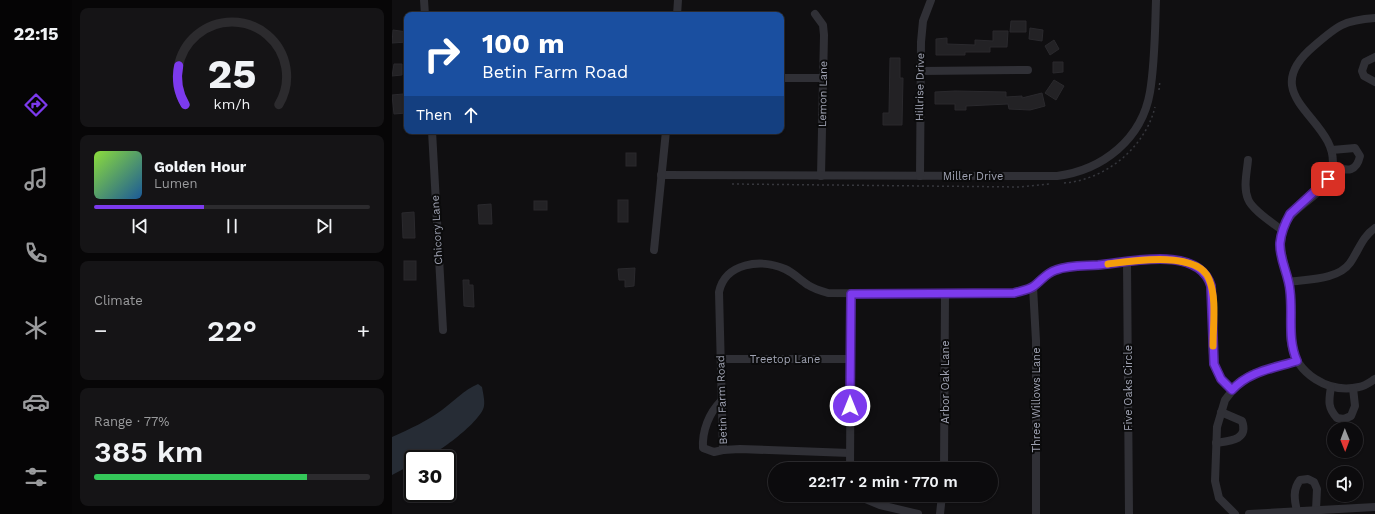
<!DOCTYPE html>
<html lang="en">
<head>
<meta charset="utf-8">
<style>
  body { margin:0; font-family:"Work Sans",sans-serif; background:#151416; color:#f1f3f6; height:100vh; display:flex; flex-direction:column; font-size:15px; white-space:nowrap }
  * { box-sizing:border-box; margin:0 }
  p { font-size:13px; color:#9a9b9d }
  .icon { flex:none; width:22px; height:22px; fill:none; stroke:currentColor; stroke-width:2; stroke-linecap:round; stroke-linejoin:round }
  .map { position:relative; flex:1; overflow:hidden }
  .side { display:flex; flex-direction:column; gap:8px; padding:8px; background:#070607; width:320px }
  .side>* { flex:none }
  .banner { position:absolute; left:12px; top:12px; width:380px; height:122px; border-radius:8px; box-shadow:0 1px 3px #0004,0 0 0 1px #2c2b2e; background:#1a4fa0; color:#fff; overflow:hidden }
  .needle { width:26px; rotate:179deg }
  .buttons { position:absolute; left:935px; top:422px; display:grid; gap:8px }
  .buttons a { display:grid; place-items:center; width:36px; height:36px; border-radius:50%; background:#0c0b0d; box-shadow:0 1px 3px #0004,0 0 0 1px #2c2b2e; font-size:20px }
  .speed { position:absolute; left:12px; top:450px; display:flex; gap:8px; font-size:20px; font-weight:700; text-align:center }
  .speed>* { display:grid; place-content:center; width:52px; height:52px; border-radius:50%; background:#0c0b0d; box-shadow:0 1px 3px #0004,0 0 0 1px #2c2b2e; line-height:1 }
  .speed .limit { border:2px solid #111; border-radius:6px; background:#fff; color:#111 }
  .pin { position:absolute; display:grid; place-items:center; width:34px; height:34px; color:#fff; margin:-17px; border-radius:8px; box-shadow:0 2px 6px #0006 }
  .me { position:absolute; width:44px; margin:-22px; rotate:0deg; stroke-linejoin:round; filter:drop-shadow(0 0 3px #0008) }
  .turn { display:flex; align-items:center; gap:14px; height:84px; padding:0 12px; font-size:18px }
  .turn .icon { width:52px; height:52px; stroke-width:2.5 }
  .turn b { display:block; font-size:28px; line-height:34px }
  .then { display:flex; align-items:center; height:38px; padding:0 12px; background:#0003; gap:8px; font-size:15px }
  .big { font-size:30px; font-weight:600; line-height:1.1 }
  .side .card { flex:1; display:flex; flex-direction:column; justify-content:center; gap:6px; min-width:0; padding:0 14px; border-radius:8px; background:#151416 }
  .side .dial { align-items:center; gap:0 }
  .dial svg { height:104px; overflow:visible; fill:none; stroke:#2c2b2e; stroke-width:7; stroke-linecap:round; text-anchor:middle }
  .dial text { fill:#f1f3f6; stroke:none }
  .song { display:flex; align-items:center; gap:12px }
  .cover { width:48px; height:48px; border-radius:6px; background:linear-gradient(135deg,hsl(90 70% 55%),hsl(210 70% 35%)) }
  .played { height:4px; border-radius:2px; background:linear-gradient(90deg,#7c3aed 40%,#2c2b2e 40%) }
  .keys { display:flex; justify-content:space-around; direction:ltr }
  .heat { display:flex; justify-content:space-between; align-items:center; font-size:22px; direction:ltr }
  .charge { height:6px; border-radius:3px; background:linear-gradient(90deg,#34c759 77%,#2c2b2e 0) }
  .trip { position:absolute; left:376px; top:462px; width:230px; height:40px; border-radius:20px; background:#0c0b0d; box-shadow:0 1px 3px #0004,0 0 0 1px #2c2b2e; font-weight:600; line-height:40px; text-align:center }
  main { display:flex; flex:1; min-height:0 }
  .tab-bar { display:flex; flex-direction:column; width:72px; justify-content:space-around; align-items:center; background:#050405; color:#9a9b9d }
  .tab-bar .icon { width:28px; height:28px }
  .tab-bar .current { color:#7c3aed }
  .tab-bar b { font-size:18px; color:#f1f3f6 }
  .map>svg:first-child { display:block }
  .water { fill:#262c35 }
  .building { fill:#232225; stroke:#2a292d }
  .lines { fill:none; stroke-linecap:round; stroke-linejoin:round }
  .path { stroke:#36373d; stroke-width:1.5; stroke-dasharray:2 3; stroke-linecap:butt }
  .minor { stroke:#303036; stroke-width:8 }
  .route-casing { stroke:#51269a; stroke-width:10 }
  .route { stroke:#7c3aed; stroke-width:7 }
  .slow { stroke:#f59e0b; stroke-width:7 }
  .labels { text-anchor:middle; dominant-baseline:central; stroke-width:4; stroke-linejoin:round; paint-order:stroke }
  .street-label { font-size:11px; fill:#a0a3b3; stroke:#0b0b0c }
</style>
</head>
<body>
<main>
<nav class="tab-bar">
<b>22:15</b>
<svg class="icon current" aria-label="directions" viewBox="0 0 24 24"><path d="M12 3l9 9-9 9-9-9zM9 14v-3h6M13 9l2 2-2 2"/></svg>
<svg class="icon" aria-label="music" viewBox="0 0 24 24"><path d="M9 18V5l10-2v13"/><circle cx="6" cy="18" r="3"/><circle cx="16" cy="16" r="3"/></svg>
<svg class="icon" aria-label="phone" viewBox="0 0 24 24"><path d="M5 4h4l2 5-3 2q2 4 5 5l2-3 5 2v4C11 20 4 13 5 4z"/></svg>
<svg class="icon" aria-label="climate" viewBox="0 0 24 24"><path d="M12 3v18M4 7l16 10M4 17L20 7"/></svg>
<svg class="icon" aria-label="car" viewBox="0 0 24 24"><path d="M5 17H2v-5l4-1 3-4h7l3 4 3 1v5h-3M9 17h6M6 11h13"/><circle cx="7" cy="17" r="2"/><circle cx="17" cy="17" r="2"/></svg>
<svg class="icon" aria-label="filters" viewBox="0 0 24 24"><path d="M4 7h16M4 17h16"/><circle cx="9" cy="7" r="2"/><circle cx="15" cy="17" r="2"/></svg>
</nav>
<section class="side">
<div class="card dial"><svg viewBox="0 0 100 80">
<path d="M14 69A42 42 0 1 1 86 69"/>
<path d="M14 69A42 42 0 0 1 9 39" stroke="#7c3aed"/>
<text x="50" y="56" font-size="32" font-weight="700">25</text>
<text x="50" y="72" font-size="11">km/h</text>
</svg></div>
<div class="card">
<div class="song"><i class="cover"></i><div><b>Golden Hour</b><p>Lumen</p></div></div>
<div class="played"></div>
<div class="keys"><svg class="icon" aria-label="previous" viewBox="0 0 24 24"><path d="M18 5L8 12l10 7zM5 5v14"/></svg><svg class="icon" aria-label="pause" viewBox="0 0 24 24"><path d="M8 5v14M16 5v14"/></svg><svg class="icon" aria-label="next" viewBox="0 0 24 24"><path d="M6 5l10 7-10 7zM19 5v14"/></svg></div>
</div>
<div class="card"><p>Climate</p>
<div class="heat"><a>−</a><b class="big">22°</b><a>+</a></div>
</div>
<div class="card"><p>Range · 77%</p><b class="big">385 km</b><div class="charge"></div></div>
</section>
<div class="map">
<svg width="983" height="514" viewBox="0 0 983 514">
  <rect width="100%" height="100%" fill="#100f11"/>
  <path class="water" d="M86,384L90,387C91,393 93,401 92,406C90,421 44,455 31,459C28,460 24,459 21,459V464L0,475V437C18,429 35,421 50,410C62,401 72,390 86,384Z"/>
  <g class="building">
    <polygon points="619,21 634,21 634,32 618,32"/>
    <polygon points="638,28 651,30 650,41 637,39"/>
    <polygon points="1,30 15,32 15,42 0,43"/>
    <polygon points="601,31 616,31 615,47 598,47 598,52 573,52 573,55 544,55 544,39 555,38 555,44 583,45 583,40 601,41"/>
    <polygon points="662,40 667,49 658,55 653,46"/>
    <polygon points="498,58 508,58 508,78 511,78 510,125 491,125 491,113 497,113"/>
    <polygon points="661,62 671,62 671,72 661,73"/>
    <polygon points="2,64 10,64 10,75 0,76"/>
    <polygon points="662,80 672,86 664,100 653,93"/>
    <polygon points="563,91 614,92 614,97 630,96 630,98 650,93 653,106 638,110 617,109 616,104 574,106 574,110 563,110 563,104 543,104 543,92"/>
    <polygon points="11,94 14,113 2,114 0,95"/>
    <rect x="234" y="153" width="10" height="13"/>
    <rect x="226" y="200" width="10" height="22"/>
    <rect x="142" y="201" width="13" height="9"/>
    <polygon points="99,204 100,224 87,224 86,205"/>
    <polygon points="22,212 23,238 11,238 10,213"/>
    <rect x="12" y="261" width="12" height="19"/>
    <polygon points="243,268 242,286 233,287 233,280 227,280 226,269"/>
    <polygon points="71,280 77,280 77,285 81,285 82,307 72,306"/>
  </g>
  <g class="lines">
    <g class="path">
      <polyline points="767,90 768,80"/>
      <path d="M672,183C713,180 753,148 763,107"/>
      <polyline points="340,184 628,187 658,184"/>
    </g>
    <g class="minor">
      <polyline points="32,0 33,15"/>
      <polyline points="423,14 431,25 432,35 429,176"/>
      <polyline points="285,15 286,0"/>
      <path d="M983,18C952,20 945,26 922,46C859,99 951,119 940,170C934,197 899,204 891,230C885,251 895,268 898,289C901,307 896,325 899,343C904,374 937,394 967,387C973,386 978,382 983,379"/>
      <polyline points="983,57 973,62 970,71 972,76 983,82"/>
      <polyline points="529,71 636,70"/>
      <polyline points="389,78 431,78"/>
      <polyline points="40,131 51,330"/>
      <path d="M940,150L963,148L968,156C964,174 954,170 940,167"/>
      <path d="M856,160C855,172 851,187 856,199C860,210 881,223 891,231"/>
      <path d="M269,175L665,176C711,170 750,139 758,92C763,62 763,30 764,0"/>
      <polyline points="528,176 529,42 531,21 539,0"/>
      <polyline points="262,250 274,131"/>
      <polyline points="735,262 737,514"/>
      <path d="M896,282C915,279 946,280 958,263C967,250 970,237 983,228"/>
      <polyline points="641,287 644,341 644,514"/>
      <polyline points="329,359 458,359"/>
      <path d="M939,387C937,400 935,407 945,418L952,419L959,416L963,406L961,388"/>
      <path d="M329,401C317,413 310,431 311,448L322,452L331,450"/>
      <path d="M824,443C838,441 857,440 850,421L829,412"/>
      <path d="M458,453L348,449L331,450L327,292C333,263 369,258 393,269C402,273 408,280 416,285C422,289 429,291 436,293L599,294C613,293 628,294 641,287C650,282 654,273 665,269C678,265 693,266 707,265C736,262 783,250 808,269C834,289 811,346 826,374C829,381 835,385 840,390"/>
      <polyline points="458,469 459,294"/>
      <polyline points="552,469 553,294"/>
      <polyline points="464,495 488,505 526,514"/>
      <path d="M905,511C902,499 901,489 908,480L916,479L922,482L925,489L924,510"/>
      <polyline points="548,514 550,495"/>
      <polyline points="843,514 827,498 823,481 825,427 833,400 847,382 860,374 905,361"/>
      <polyline points="857,514 983,507"/>
    </g>
  </g>
  <g class="lines">
    <defs>
      <path id="route" d="M458,406L459,294L622,293C628,291 637,290 642,286C650,280 654,273 664,270C677,265 692,266 706,265C738,262 807,245 819,286L822,364L829,379L840,390C857,371 883,368 905,361C895,338 901,315 898,291C897,275 887,259 888,243C889,233 893,223 898,214L936,179"/>
    </defs>
    <use href="#route" class="route-casing"/>
    <use href="#route" class="route"/>
    <path class="slow" d="M716,264C739,261 806,250 817,279C825,298 821,325 821,346"/>
  </g>
  <g class="labels">
    <g class="street-label">
      <text transform="translate(528 87) rotate(-89)">Hillrise Drive</text>
      <text transform="translate(431 94) rotate(-89)">Lemon Lane</text>
      <text x="581" y="176">Miller Drive</text>
      <text transform="translate(45 230) rotate(-93)">Chicory Lane</text>
      <text x="393" y="359">Treetop Lane</text>
      <text transform="translate(553 382) rotate(-90)">Arbor Oak Lane</text>
      <text transform="translate(736 388) rotate(-90)">Five Oaks Circle</text>
      <text transform="translate(330 400) rotate(-92)">Betin Farm Road</text>
      <text transform="translate(644 400) rotate(-90)">Three Willows Lane</text>
    </g>
  </g>
</svg>
<div class="buttons">
<a><svg class="needle" viewBox="-14 -14 28 28"><path d="M0-13l5 13h-10z" fill="#e53935"/><path d="M0 13l5-13h-10z" fill="#9a9b9d"/></svg></a>
<a><svg class="icon" aria-label="sound" viewBox="0 0 24 24"><path d="M4 9h4l5-4v14l-5-4H4zM17 9q2 3 0 6"/></svg></a>
</div>
<div class="speed"><div class="limit">30</div></div>
<div class="pin" style="left:936px;top:179px;background:#d93025"><svg class="icon" aria-label="arrive" viewBox="0 0 24 24"><path d="M6 21V4h12l-3 4 3 4H6"/></svg></div>
<svg class="me" style="left:458px;top:406px" viewBox="-20 -20 40 40"><circle r="17" fill="#7c3aed" stroke="#fff" stroke-width="3"/><path d="M0-11L8 9 0 5-8 9z" fill="#fff"/></svg>
<div class="trip">22:17 · 2 min · 770 m</div>
<div class="banner">
<div class="turn"><svg class="icon" aria-label="right" viewBox="0 0 24 24"><path d="M7 20v-9h11M14 6l5 5-5 5"/></svg><div><b>100 m</b>Betin Farm Road</div></div>
<div class="then">Then<svg class="icon" aria-label="ahead" viewBox="0 0 24 24"><path d="M12 20V5M6 11l6-6 6 6"/></svg></div>
</div>
</div>
</main>
</body>
</html>
